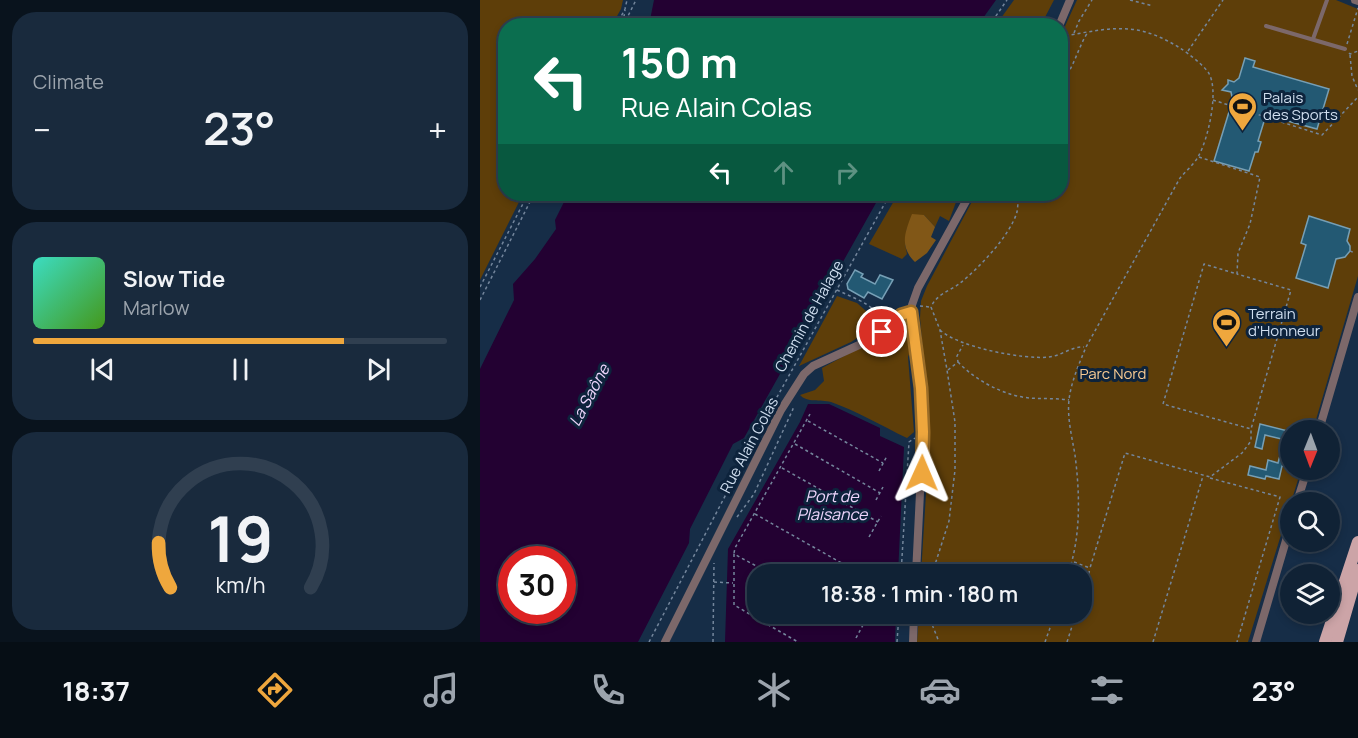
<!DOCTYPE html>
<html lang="en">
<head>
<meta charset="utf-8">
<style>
  body { margin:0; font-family:Manrope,sans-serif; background:#192a3d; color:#f1f3f6; height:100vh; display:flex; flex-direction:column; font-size:22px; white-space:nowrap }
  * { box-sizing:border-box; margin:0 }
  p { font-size:20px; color:#9ca4ad }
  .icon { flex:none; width:33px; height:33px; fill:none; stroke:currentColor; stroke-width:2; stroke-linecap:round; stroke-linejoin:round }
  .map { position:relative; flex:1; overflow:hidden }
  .details { display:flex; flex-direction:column; gap:12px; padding:12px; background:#09131d; width:480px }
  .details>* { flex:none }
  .guide { position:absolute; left:18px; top:18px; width:570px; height:183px; border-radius:24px; box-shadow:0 3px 9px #0003,0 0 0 2px #303f50; background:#0b6e4f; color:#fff; overflow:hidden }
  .needle { width:39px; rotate:181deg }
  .buttons { position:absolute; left:800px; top:420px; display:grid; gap:12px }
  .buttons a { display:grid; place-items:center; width:60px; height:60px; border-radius:50%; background:#102235; box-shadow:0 3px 9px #0003,0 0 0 2px #303f50; font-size:30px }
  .speed { position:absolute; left:18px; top:546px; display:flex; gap:12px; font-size:30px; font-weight:700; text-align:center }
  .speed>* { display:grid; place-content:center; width:78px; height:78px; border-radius:50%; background:#102235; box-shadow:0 3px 9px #0003,0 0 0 2px #303f50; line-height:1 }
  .speed .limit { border:9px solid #d22; background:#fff; color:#111 }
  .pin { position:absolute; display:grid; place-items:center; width:51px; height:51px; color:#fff; margin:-26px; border:3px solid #fff; border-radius:50%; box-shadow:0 2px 6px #0007 }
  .me { position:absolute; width:66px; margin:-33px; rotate:1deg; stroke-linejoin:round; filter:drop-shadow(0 0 4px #0008) }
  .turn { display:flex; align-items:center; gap:21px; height:126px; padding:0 24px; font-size:27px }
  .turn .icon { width:78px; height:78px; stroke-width:2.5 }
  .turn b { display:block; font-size:42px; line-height:51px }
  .lanes { display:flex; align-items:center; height:57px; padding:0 24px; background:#0003; justify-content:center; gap:30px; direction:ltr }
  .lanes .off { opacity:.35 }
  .big { font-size:45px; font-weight:600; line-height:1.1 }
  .details .card { flex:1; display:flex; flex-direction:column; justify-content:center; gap:9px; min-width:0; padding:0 21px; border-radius:24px; background:#192a3d }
  .details .dial { align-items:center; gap:0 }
  .dial svg { height:156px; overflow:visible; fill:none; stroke:#303f50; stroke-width:7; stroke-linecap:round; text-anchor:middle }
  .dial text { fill:#f1f3f6; stroke:none }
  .song { display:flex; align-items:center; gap:18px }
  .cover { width:72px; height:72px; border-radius:9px; background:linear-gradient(135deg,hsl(170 70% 55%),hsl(100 70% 35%)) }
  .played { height:6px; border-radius:3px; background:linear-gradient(90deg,#efa73d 75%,#303f50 75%) }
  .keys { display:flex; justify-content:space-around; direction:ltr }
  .heat { display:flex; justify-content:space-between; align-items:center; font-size:33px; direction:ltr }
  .trip { position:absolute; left:267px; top:564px; width:345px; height:60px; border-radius:24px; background:#102235; box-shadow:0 3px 9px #0003,0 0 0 2px #303f50; font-weight:600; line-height:60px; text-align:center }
  .tabs { display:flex; height:96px; justify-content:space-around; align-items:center; background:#060e15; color:#9ca4ad }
  .tabs .icon { width:42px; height:42px }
  .tabs .active { color:#efa73d }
  .tabs b { font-size:27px; color:#f1f3f6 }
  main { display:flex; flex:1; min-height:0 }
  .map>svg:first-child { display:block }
  .green { fill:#5e3e09 }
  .forest { fill:#815717 }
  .water { fill:#230132; fill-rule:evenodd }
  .building { fill:#235973; stroke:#769fb5; stroke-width:1.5 }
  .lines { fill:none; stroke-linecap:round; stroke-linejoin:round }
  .path { stroke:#74869c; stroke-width:1.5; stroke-dasharray:3 3; stroke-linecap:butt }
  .service { stroke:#7c686a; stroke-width:4 }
  .minor { stroke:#7c686a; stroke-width:8 }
  .primary { stroke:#cca4a7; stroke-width:12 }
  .route-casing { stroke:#9b6d28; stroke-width:15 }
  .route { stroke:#efa73d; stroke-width:10 }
  .labels { text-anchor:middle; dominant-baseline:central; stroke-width:6; stroke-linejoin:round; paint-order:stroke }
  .poi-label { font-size:15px; fill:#d0deef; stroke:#0d233c; text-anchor:start }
  .street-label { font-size:15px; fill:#d0deef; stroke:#0d233c }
  .park-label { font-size:15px; fill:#f7ca92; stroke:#0d233c }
  .water-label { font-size:16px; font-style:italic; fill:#eed5fc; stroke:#0d233c }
</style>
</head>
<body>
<main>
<section class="details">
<div class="card"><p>Climate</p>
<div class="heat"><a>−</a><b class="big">23°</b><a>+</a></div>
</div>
<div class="card">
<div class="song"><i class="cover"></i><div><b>Slow Tide</b><p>Marlow</p></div></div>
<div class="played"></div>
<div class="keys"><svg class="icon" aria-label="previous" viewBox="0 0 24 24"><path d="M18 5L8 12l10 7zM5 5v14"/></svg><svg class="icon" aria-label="pause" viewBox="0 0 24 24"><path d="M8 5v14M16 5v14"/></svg><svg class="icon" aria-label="next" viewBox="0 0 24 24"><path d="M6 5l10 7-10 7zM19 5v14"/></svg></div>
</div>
<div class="card dial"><svg viewBox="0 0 100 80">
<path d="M14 69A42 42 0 1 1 86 69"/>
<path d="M14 69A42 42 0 0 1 8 46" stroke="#efa73d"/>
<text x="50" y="56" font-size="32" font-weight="700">19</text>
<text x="50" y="72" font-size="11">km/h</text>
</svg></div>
</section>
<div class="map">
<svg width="878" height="642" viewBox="0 0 878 642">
  <rect width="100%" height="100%" fill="#162d47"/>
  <g class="green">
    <polygon points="0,0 143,0 141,9 132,25 26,26 26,194 43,194 0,280"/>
    <polygon points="534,0 574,0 563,21 571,25 516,25"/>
    <polygon points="597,0 856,0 878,9 878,276 833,430 810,430 810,470 821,470 768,642 437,642 439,614 602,614 602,574 441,574 450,430 440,318 441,301 447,286 496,194 580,194 581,35"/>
    <polygon points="418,194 479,194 469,221 460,216 455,227 444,215 427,228 425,244 427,254 422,259 389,244"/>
    <polygon points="357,296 377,303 395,319 391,329 371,342 319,366"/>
    <path d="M419,322H424L429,325L432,346L428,357L434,432L427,438C402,426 377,411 351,402C340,399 327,403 320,395L335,390L344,381L342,368L403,335Z"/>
  </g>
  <path class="forest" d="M432,214L444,215L455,227L451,237L456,240L447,253L435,262C419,247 425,232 432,214Z"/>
  <g class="water">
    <polygon points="174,0 516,0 498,25 169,25"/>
    <path d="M88,194H401L264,438L253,444L210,529L209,543L158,642H0V369L34,300L33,284L55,259L76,229L75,220ZM32,560H82V610H32Z"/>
    <polygon points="328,404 349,404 400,428 400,436 424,447 418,574 278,574 278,614 416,614 415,642 245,642 248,549 320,422"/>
  </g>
  <g class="building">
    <polygon points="765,58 775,61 773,67 849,89 837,129 786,115 778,141 781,142 778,152 775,152 769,171 734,161 749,112 758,114 762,99 752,97 751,92 742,90 748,84 748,80 754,82 759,78"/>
    <polygon points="829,216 870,229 867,241 870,246 870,251 865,257 856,259 848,288 816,278 826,245 821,243"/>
    <polygon points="375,270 383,274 381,277 395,284 400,275 413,280 402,299 388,292 384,298 368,289 367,284"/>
    <polygon points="780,424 808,431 806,440 785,435 782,449 775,447"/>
    <polygon points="802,448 810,450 810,459 808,467 802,466 799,479 786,476 785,479 768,475 770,466 786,470 788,460 798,463"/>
  </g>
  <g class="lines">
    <g class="path">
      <polyline points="650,0 673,6"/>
      <polyline points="143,23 145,10"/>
      <polyline points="136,26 145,9 147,0"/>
      <polyline points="143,26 156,0"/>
      <polyline points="509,26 527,0"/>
      <polyline points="594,33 599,21 612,0"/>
      <path d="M580,34L584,36C609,32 632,26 657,30C673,33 687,40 700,48C709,54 721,63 728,72C740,89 728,140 718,157C714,164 706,171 700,178L606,347C599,364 591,382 589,400C587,418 592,437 595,455C600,494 601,537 588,574"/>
      <polyline points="867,44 878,8"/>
      <polyline points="708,51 743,0"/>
      <polyline points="869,53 870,54 878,51"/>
      <polyline points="870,55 872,76 878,90"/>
      <path d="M580,84C594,69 597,49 608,32"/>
      <polyline points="733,100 842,135 878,97"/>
      <polyline points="719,157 780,177 770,224 758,253 757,274 724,264 683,404 771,429 811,290 757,274"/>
      <polyline points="870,251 875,253"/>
      <polyline points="0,287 48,194"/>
      <polyline points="357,290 383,302 405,317"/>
      <polyline points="0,300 54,194"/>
      <polyline points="440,306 450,307"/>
      <polyline points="417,329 425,339"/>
      <path d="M460,330C478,347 544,360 569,357C581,356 592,346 604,347"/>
      <path d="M478,362C495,380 524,396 550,398C563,399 576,398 589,400"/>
      <polyline points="468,370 478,362 477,356 483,345"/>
      <polyline points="328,421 403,463"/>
      <polyline points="315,444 400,493"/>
      <polyline points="302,468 398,522"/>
      <polyline points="399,471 407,456"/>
      <polyline points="730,478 800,497 757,642"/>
      <polyline points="396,500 403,487"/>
      <polyline points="275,514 381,574"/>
      <polyline points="257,517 274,494 313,409 311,408"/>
      <polyline points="389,537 401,516"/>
      <polyline points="254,553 255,548 330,414"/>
      <polyline points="594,562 610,568 645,453 730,477 762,453 771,441 771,430"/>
      <polyline points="291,574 254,554 254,605 318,642"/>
      <polyline points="395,574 397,571"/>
      <polyline points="421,574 429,442 435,438"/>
      <path d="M452,574L469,521L475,470V422L467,370L460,330L451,307C456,295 469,291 479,284C498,269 530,236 537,212C538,206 538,199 539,194"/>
      <polyline points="234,582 253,583"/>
      <polyline points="602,597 610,569"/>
      <polyline points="361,614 381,625"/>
      <polyline points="448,614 459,642"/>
      <path d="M490,614C520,629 523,625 554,614"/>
      <polyline points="376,638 389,614"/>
      <polyline points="169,642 292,406 410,194"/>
      <polyline points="233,642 234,563"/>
      <polyline points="417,642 419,614"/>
      <polyline points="565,642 575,614"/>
      <polyline points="587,642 596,614"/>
      <polyline points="673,642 723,476"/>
    </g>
    <g class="service">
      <polyline points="786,26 865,49"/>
      <polyline points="833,39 847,0"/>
    </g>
    <g class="minor">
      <polyline points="875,0 878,1"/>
      <polyline points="579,26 590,0"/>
      <polyline points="839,430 878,297"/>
      <polyline points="817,502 827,470"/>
      <polyline points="436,574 443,432 441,388 432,322 432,305 438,288 490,194"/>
      <polyline points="185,642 301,410 324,374 333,366 379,345 402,331 421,315 431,312"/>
      <polyline points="433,642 434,614"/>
      <polyline points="776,642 810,527"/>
    </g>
    <g class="primary">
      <polyline points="845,642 878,542"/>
      <polyline points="857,642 878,570"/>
    </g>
  </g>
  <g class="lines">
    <defs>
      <polyline id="route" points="402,332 421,315 431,312 441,388 443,432 442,473"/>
    </defs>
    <use href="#route" class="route-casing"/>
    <use href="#route" class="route"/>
  </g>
  <defs>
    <symbol id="stadium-pin" viewBox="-11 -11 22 30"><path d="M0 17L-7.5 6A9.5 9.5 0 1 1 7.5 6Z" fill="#efa73d" stroke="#0d233c"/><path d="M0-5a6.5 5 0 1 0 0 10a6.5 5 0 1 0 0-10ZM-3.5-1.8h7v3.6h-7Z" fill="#111"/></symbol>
  </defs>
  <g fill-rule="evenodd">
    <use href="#stadium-pin" x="746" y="90" width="33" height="45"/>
    <use href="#stadium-pin" x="730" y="306" width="33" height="45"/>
  </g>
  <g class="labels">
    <g class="poi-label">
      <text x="783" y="97">Palais<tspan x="783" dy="17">des Sports</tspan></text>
      <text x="768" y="313">Terrain<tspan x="768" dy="17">d'Honneur</tspan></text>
    </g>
    <g class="street-label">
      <text transform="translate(329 316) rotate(-61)">Chemin de Halage</text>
      <text transform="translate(269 445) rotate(-62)">Rue Alain Colas</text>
    </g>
    <g class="park-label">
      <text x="633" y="373">Parc Nord</text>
    </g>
    <g class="water-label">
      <text transform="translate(109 395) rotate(-62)">La Saône</text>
      <text x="352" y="496">Port de<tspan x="352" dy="18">Plaisance</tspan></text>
    </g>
  </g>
</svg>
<div class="buttons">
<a><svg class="needle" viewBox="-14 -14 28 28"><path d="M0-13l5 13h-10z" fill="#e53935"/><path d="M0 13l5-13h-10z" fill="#9ca4ad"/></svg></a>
<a><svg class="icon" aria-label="search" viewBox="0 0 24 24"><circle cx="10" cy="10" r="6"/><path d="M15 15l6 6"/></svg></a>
<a><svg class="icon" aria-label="layers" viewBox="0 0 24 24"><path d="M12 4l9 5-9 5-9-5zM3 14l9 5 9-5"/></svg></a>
</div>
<div class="speed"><div class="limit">30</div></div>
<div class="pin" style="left:402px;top:332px;background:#d93025"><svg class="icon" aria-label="arrive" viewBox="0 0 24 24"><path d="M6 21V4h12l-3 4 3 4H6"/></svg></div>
<svg class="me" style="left:442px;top:473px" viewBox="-20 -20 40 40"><path d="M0-17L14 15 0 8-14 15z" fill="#efa73d" stroke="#fff" stroke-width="4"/></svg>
<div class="trip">18:38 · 1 min · 180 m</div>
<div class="guide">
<div class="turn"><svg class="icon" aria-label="left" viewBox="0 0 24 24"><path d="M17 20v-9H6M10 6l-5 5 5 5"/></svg><div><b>150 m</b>Rue Alain Colas</div></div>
<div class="lanes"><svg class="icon" aria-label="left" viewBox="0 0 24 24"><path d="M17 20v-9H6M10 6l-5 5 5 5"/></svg><svg class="icon off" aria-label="ahead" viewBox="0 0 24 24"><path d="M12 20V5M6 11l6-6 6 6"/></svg><svg class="icon off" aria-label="right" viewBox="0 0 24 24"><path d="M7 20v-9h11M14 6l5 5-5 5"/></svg></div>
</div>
</div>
</main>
<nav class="tabs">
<b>18:37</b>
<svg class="icon active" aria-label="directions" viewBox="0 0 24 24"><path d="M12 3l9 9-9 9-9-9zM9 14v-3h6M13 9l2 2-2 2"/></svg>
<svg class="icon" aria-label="music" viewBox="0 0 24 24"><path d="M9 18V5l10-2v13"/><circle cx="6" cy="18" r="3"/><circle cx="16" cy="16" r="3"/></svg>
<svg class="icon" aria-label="phone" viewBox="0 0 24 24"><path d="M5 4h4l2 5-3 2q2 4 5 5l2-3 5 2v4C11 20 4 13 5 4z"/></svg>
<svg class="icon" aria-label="climate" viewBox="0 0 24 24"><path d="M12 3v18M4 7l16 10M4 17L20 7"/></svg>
<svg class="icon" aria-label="car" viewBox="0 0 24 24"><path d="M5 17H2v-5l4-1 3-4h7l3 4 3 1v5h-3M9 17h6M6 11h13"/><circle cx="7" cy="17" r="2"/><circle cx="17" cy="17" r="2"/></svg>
<svg class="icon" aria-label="filters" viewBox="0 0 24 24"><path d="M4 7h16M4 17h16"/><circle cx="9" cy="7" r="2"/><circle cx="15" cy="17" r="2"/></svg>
<b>23°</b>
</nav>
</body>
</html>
